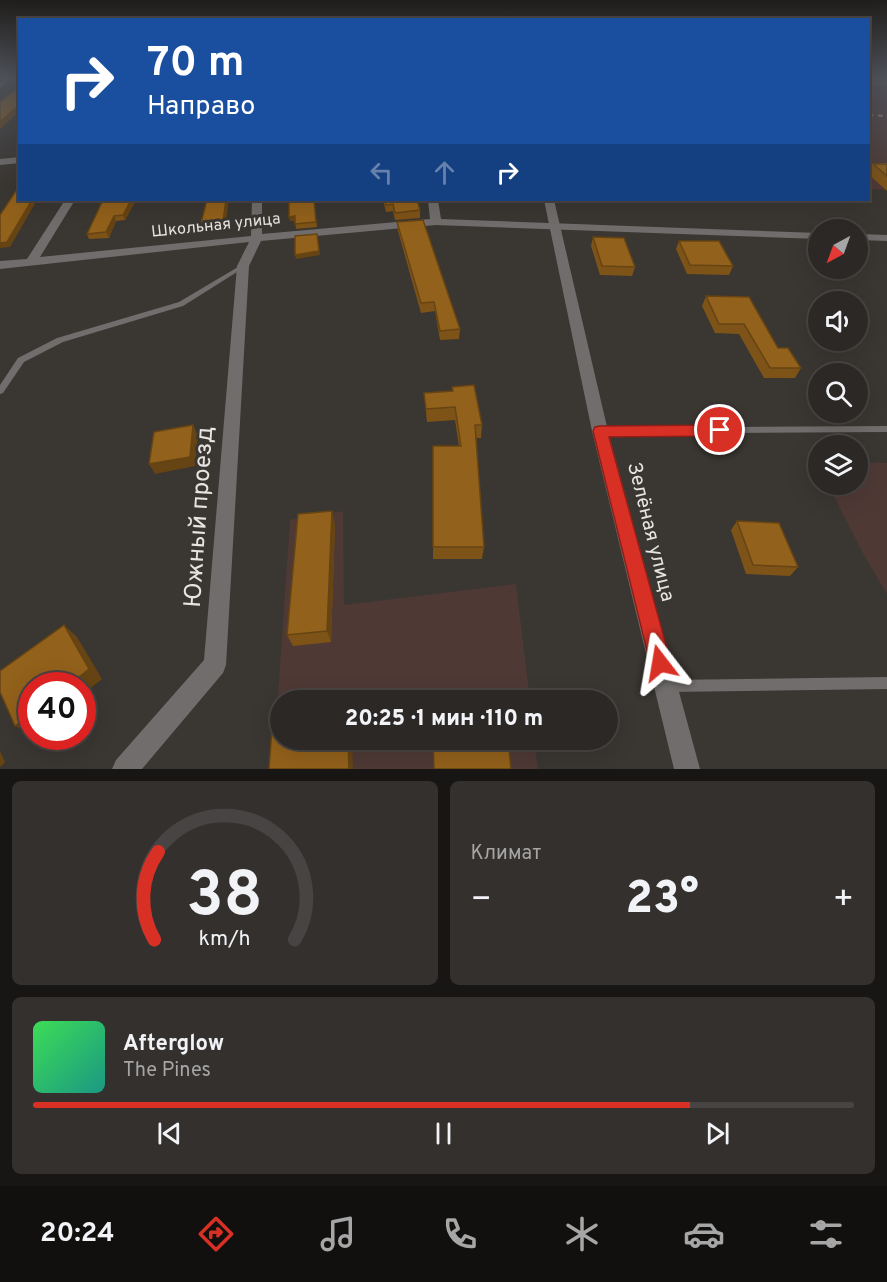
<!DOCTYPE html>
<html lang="ru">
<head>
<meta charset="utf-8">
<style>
  body { margin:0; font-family:Overpass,sans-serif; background:#34302e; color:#f1f3f6; height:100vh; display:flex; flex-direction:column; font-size:22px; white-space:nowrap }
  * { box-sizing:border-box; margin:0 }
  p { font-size:20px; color:#a6a6a7 }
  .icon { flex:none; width:33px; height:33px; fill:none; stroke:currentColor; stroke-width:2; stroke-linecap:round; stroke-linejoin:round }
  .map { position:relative; height:769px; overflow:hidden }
  .panel { display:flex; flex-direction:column; gap:12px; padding:12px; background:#181615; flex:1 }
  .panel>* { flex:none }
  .banner { position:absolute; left:18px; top:18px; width:852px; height:183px; border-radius:0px; box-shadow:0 6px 24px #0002,0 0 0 2px #484443; background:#1a4fa0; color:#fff; overflow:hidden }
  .needle { width:39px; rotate:221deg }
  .fabs { position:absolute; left:808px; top:219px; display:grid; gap:12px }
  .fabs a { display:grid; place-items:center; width:60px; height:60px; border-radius:50%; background:#2c2826; box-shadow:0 6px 24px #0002,0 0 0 2px #484443; font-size:30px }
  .speed { position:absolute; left:18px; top:672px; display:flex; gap:12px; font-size:30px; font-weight:700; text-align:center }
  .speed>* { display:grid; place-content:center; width:78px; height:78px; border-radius:50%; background:#2c2826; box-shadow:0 6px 24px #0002,0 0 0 2px #484443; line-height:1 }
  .speed .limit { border:9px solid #d22; background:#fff; color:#111 }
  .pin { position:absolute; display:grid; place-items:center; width:51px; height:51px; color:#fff; margin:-26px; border:3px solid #fff; border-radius:50%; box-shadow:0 2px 6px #0007 }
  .me { position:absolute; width:66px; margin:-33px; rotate:346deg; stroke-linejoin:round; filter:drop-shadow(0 0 4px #0008) }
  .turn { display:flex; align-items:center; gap:21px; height:126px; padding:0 30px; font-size:27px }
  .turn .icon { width:78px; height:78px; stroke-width:2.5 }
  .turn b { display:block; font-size:42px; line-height:51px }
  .lanes { display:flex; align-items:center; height:57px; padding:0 30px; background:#0003; justify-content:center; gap:30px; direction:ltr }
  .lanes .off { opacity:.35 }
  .big { font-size:45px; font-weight:800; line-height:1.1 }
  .panel .card { flex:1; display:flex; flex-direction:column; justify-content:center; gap:9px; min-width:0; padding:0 21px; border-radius:9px; background:#34302e }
  .panel .dial { align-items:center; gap:0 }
  .dial svg { height:156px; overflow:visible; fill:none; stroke:#484443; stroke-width:7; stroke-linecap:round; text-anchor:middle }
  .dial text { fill:#f1f3f6; stroke:none }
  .song { display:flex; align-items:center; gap:18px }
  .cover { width:72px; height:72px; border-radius:9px; background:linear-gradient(135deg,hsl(130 70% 55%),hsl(170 70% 35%)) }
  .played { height:6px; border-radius:3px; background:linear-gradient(90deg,#d93025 80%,#484443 80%) }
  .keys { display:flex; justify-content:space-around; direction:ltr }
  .heat { display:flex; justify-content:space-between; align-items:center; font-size:33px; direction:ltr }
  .panel .tiles { flex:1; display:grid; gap:12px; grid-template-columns:1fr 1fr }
  .card:last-child { grid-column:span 2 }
  .trip { position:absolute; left:270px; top:690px; width:348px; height:60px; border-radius:30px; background:#2c2826; box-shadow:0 6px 24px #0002,0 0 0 2px #484443; font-weight:800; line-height:60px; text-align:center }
  .tab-bar { display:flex; height:96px; justify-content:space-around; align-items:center; background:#12100f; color:#a6a6a7 }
  .tab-bar .icon { width:42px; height:42px }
  .tab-bar .selected { color:#d93025 }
  .tab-bar b { font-size:27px; color:#f1f3f6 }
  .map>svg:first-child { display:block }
  .industrial { fill:#4e3935 }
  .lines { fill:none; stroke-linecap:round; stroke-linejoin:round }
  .service { fill:#706d6c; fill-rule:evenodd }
  .minor { fill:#706d6c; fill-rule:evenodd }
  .tertiary { fill:#706d6c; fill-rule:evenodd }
  .rail { stroke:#94918e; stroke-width:2; stroke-dasharray:5 5; stroke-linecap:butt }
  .wall { fill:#7e5317 }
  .shaded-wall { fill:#664413 }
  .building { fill:#92611b; stroke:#664413; stroke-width:1.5 }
  .route { fill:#d93025; stroke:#8d1f18; stroke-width:1.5 }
  .labels { text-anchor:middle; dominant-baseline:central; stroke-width:6; stroke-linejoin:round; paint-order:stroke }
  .far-street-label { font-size:16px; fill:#e7e5e2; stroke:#3a3632 }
  .street-label { font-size:20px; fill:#e7e5e2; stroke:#3a3632 }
  .near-street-label { font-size:24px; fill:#e7e5e2; stroke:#3a3632 }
</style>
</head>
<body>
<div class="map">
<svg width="887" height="769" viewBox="0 0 887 769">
  <rect width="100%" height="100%" fill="#3a3632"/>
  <g class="industrial">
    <polygon points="869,78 887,78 887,190 869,189"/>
    <polygon points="858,462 887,463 887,594 865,557 828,485 858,484"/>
    <polygon points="343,511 344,605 516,584 530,700 280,700 280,740 534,740 538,769 273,769 290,520"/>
  </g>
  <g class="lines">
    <g class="service">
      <polygon points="887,163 887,167 868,167 868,164"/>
      <polygon points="243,264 246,266 245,267 183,306 63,342 24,362 3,393 0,394 0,385 18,358 57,338 179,302"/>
      <polygon points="887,426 887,432 600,434 597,433 596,431 597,429 600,428"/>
      <polygon points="887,677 887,689 667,692 663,690 661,686 663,682 667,680"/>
    </g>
    <g class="minor">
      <polygon points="6,78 13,78 0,88 0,83"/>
      <polygon points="20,157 20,163 0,165 0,159"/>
      <polygon points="65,200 75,200 40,257 251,236 252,200 262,200 262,234 430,219 428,200 438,200 441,219 819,233 819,239 436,225 261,241 249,266 226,665 223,673 142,769 112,769 116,760 204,660 237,266 249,242 0,269 0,261 27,259"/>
      <polygon points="858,234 887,235 887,241 858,240"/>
    </g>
    <polygon class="tertiary" points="544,200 554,200 608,431 700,769 674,769 592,431"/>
    <polyline class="rail" points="868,115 887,116"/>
  </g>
  <g class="wall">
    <rect x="868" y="78" width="19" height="7"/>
    <polygon points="873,164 887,164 887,191 868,174"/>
    <polygon points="136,200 125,220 116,221 109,238 89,239 87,234"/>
    <polygon points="314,200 317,227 296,229 295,221 290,221"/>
    <polygon points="383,200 417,200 420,210 420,218 395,220 393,211 386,212"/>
    <polygon points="397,222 460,329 459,339 440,340 435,311 421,313 398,231"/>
    <polygon points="593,237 635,267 632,276 600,275 591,246"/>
    <polygon points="679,241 733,266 729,275 687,274 676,249"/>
    <polygon points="706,296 778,348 801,368 795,378 764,378 739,334 715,333 702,306"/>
    <polygon points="452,387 482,425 481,438 476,438 484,547 482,559 433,559 433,547 459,446 455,420 427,422 424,393 452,391"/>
    <polygon points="737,521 798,567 790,576 746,574 731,530"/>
    <polygon points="335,524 331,642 293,646 287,635"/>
  </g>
  <g class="shaded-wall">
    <polygon points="20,104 20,111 0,129 0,122"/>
    <polygon points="32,200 37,200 10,247 0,248 0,243"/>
    <polygon points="131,200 136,200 125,220 123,215"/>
    <polygon points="226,200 229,200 225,228 203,230 201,223"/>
    <polygon points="114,216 116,221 109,238 106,232"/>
    <polygon points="295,216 296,221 290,221 289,217"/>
    <polygon points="317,234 320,255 296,259 295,255"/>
    <polygon points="193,425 198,435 195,466 155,474 149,464"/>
    <polygon points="332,511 335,524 331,642 327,631"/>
    <polygon points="64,625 77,637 102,679 82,695 82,686 68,686"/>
    <polygon points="32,713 32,734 15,726"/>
    <polygon points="348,740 352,740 353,769 349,769"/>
    <polygon points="0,751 5,762 0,767"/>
  </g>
  <g class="building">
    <polygon points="20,86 20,104 0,122 0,102"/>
    <polygon points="873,164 887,164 887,176"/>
    <polygon points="20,185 20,200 32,200 7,242 0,243 0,215"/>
    <polygon points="103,200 131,200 123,215 114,216 106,232 87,234"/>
    <polygon points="207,200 226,200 223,221 201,223"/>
    <polygon points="289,200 314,200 316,222 295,224 295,216 289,217"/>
    <polygon points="384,200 417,200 420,210 395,213 393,204 386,205"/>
    <polygon points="423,220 460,329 440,331 434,302 421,303 397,222"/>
    <polygon points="317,234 319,251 295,255 295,236"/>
    <polygon points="593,237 624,238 635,267 602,266"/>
    <polygon points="679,241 719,241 733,266 690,265"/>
    <polygon points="706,296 749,297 778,348 788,348 801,368 770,368 744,324 719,324"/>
    <polygon points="474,385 482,425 475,425 484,547 433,547 433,446 461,446 455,407 426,409 424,393 453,391 452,387"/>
    <polygon points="193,425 190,457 149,464 154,432"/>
    <polygon points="332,511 327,631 287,635 298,514"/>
    <polygon points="737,521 779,523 798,567 753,565"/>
    <polygon points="64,625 89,669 68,686 32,686 32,713 15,726 0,692 0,671"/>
    <polygon points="280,728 280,740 348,740 349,769 269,769 272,729"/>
    <polygon points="433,740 508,740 511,769 434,769"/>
  </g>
  <linearGradient id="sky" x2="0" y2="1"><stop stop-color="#201e1c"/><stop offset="0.42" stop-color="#4f525a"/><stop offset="1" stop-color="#4f525a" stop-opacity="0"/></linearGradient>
  <rect width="887" height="185" fill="url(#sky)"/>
  <polygon class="route" points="720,425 725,426 727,430 725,434 720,436 609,437 671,663 668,670 660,673 653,670 650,663 593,431 595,427 600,426"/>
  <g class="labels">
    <g class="far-street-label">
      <text transform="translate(216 226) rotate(-6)">Школьная улица</text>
    </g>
    <g class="street-label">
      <text transform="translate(650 532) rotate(76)">Зелёная улица</text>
    </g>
    <g class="near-street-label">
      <text transform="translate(200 517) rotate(-86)">Южный проезд</text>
    </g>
  </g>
</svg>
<div class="fabs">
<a><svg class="needle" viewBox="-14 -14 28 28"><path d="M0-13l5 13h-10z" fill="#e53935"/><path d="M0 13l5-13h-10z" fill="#a6a6a7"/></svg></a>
<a><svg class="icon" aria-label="sound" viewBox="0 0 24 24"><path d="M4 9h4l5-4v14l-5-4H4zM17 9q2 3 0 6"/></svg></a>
<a><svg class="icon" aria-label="search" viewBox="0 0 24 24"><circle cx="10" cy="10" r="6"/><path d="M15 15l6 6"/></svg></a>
<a><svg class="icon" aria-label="layers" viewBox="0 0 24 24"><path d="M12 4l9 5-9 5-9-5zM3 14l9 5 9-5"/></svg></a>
</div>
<div class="speed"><div class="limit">40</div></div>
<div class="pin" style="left:720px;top:430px;background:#d93025"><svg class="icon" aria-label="arrive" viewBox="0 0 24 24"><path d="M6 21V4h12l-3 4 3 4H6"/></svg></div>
<svg class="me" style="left:660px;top:663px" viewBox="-20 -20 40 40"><path d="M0-17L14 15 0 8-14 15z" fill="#d93025" stroke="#fff" stroke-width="4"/></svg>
<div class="trip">20:25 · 1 мин · 110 m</div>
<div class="banner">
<div class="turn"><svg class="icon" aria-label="right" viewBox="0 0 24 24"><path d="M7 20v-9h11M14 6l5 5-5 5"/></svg><div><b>70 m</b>Направо</div></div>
<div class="lanes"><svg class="icon off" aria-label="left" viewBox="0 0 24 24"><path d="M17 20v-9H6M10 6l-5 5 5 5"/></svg><svg class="icon off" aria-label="ahead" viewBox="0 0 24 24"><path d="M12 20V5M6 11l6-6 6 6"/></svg><svg class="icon" aria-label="right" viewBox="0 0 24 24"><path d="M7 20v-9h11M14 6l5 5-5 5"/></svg></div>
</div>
</div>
<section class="panel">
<div class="tiles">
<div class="card dial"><svg viewBox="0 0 100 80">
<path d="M14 69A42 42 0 1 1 86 69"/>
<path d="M14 69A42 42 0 0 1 16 24" stroke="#d93025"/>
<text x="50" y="56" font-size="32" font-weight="700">38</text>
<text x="50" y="72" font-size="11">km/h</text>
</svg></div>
<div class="card"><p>Климат</p>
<div class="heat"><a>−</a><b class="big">23°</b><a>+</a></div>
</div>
<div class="card">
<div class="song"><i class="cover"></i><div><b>Afterglow</b><p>The Pines</p></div></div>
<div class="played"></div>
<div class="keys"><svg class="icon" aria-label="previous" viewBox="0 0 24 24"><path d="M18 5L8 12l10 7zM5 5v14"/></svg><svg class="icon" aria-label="pause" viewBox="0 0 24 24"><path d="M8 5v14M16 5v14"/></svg><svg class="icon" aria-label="next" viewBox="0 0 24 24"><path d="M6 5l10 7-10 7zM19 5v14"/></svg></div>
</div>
</div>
</section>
<nav class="tab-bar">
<b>20:24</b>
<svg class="icon selected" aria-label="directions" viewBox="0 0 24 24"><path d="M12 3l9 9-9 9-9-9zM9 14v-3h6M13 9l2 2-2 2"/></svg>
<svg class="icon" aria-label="music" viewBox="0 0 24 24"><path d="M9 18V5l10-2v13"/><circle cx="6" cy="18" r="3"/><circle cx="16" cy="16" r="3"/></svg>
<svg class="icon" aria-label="phone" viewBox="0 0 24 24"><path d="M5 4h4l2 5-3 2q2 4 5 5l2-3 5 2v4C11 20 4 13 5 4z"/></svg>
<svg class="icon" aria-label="climate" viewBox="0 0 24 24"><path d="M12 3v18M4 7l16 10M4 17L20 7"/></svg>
<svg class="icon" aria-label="car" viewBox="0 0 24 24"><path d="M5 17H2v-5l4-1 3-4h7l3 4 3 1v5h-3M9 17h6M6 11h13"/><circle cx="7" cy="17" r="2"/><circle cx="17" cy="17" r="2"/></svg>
<svg class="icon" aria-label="filters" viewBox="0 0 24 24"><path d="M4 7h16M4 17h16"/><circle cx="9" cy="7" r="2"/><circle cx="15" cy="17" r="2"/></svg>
</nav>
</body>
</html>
